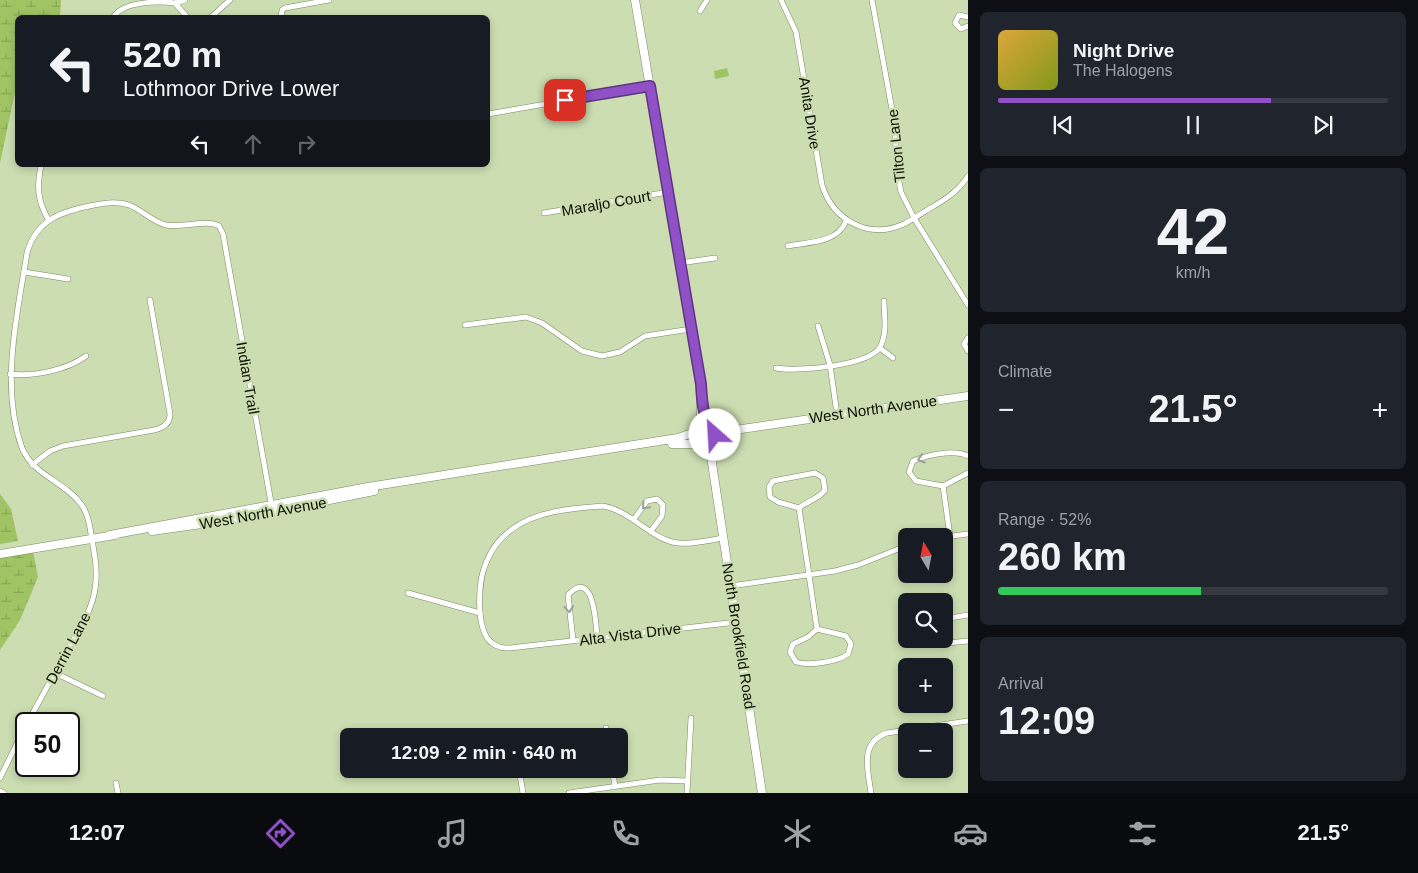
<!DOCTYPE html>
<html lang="en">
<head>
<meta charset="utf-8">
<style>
  body { margin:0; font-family:Arial,sans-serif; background:#20242c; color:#f1f3f6; height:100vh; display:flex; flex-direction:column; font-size:19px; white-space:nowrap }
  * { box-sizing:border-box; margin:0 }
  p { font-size:16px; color:#9ea1a6 }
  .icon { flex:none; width:28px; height:28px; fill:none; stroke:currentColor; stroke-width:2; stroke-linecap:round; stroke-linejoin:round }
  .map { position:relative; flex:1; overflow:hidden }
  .side { display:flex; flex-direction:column; gap:12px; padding:12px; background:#0d0f14; width:450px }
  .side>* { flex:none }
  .top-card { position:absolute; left:15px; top:15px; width:475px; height:152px; border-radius:8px; box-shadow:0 2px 8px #0003; background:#171b24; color:#f1f3f6; overflow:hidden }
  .needle { width:32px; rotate:350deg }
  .fabs { position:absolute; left:898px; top:528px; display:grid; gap:10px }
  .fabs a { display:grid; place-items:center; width:55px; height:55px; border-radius:8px; background:#171b24; box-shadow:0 2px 8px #0003; font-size:25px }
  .speed { position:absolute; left:15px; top:712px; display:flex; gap:10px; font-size:25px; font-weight:700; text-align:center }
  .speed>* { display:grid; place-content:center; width:65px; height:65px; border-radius:50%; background:#171b24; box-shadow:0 2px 8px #0003; line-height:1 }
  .speed .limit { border:2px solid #111; border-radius:8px; background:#fff; color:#111 }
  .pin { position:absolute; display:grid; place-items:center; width:42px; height:42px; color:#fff; margin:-21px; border-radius:10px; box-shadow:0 2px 8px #0006 }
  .me { position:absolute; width:55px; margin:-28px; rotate:334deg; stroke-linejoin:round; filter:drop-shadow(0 0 4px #0008) }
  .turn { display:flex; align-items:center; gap:18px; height:105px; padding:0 25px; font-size:22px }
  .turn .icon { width:65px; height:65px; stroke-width:2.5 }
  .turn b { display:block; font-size:35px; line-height:42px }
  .lanes { display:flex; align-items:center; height:48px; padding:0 25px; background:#0003; justify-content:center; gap:25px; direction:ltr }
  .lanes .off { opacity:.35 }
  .big { font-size:38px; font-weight:700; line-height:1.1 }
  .side .tile { flex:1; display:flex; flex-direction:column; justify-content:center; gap:8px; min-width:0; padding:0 18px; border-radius:8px; background:#20242c }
  .side .dial { align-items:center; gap:0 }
  .dial b { font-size:65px; line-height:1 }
  .song { display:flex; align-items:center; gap:15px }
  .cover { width:60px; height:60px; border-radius:8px; background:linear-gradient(135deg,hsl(40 70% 55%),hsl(70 70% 35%)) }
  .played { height:5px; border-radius:2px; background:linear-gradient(90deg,#9051c7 70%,#363941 70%) }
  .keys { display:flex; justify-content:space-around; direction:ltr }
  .heat { display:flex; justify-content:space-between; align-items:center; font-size:28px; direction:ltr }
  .charge { height:8px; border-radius:4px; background:linear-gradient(90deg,#34c759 52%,#363941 0) }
  .trip { position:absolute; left:340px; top:728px; width:288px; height:50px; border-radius:8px; background:#171b24; box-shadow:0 2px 8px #0003; font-weight:700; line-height:50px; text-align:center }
  .tabs { display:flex; height:80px; justify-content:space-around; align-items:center; background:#090b0e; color:#9ea1a6 }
  .tabs .icon { width:35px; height:35px }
  .tabs .selected { color:#9051c7 }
  .tabs b { font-size:22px; color:#f1f3f6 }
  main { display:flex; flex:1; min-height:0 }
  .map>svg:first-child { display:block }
  .wetland { fill:url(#wetland-marsh) }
  .green { fill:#a0c463 }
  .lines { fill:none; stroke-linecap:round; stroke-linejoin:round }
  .street-casing { stroke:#7a8a61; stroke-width:6 }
  .secondary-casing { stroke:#7a8a61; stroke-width:9 }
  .street { stroke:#fff; stroke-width:5 }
  .secondary { stroke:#fff; stroke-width:8 }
  .oneway { stroke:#9d9f9a }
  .route-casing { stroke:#5e3581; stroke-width:12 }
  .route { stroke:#9051c7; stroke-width:9 }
  .labels { text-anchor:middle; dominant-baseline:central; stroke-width:5; stroke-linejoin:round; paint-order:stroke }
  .street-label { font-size:15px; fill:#0a0f02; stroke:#cbddb1 }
</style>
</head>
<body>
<main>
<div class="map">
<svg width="968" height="793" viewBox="0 0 968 793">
  <defs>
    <pattern id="wetland-marsh" width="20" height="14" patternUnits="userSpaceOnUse" patternTransform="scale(1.25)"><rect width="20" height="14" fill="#a0c463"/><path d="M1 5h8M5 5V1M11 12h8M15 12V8" fill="none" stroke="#88a754"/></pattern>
  </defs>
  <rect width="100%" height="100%" fill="#cbddb1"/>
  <g class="wetland">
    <polygon points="0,0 61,0 60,17 18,18 17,83 0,163"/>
    <polygon points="0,494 11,509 18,541 0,544"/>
    <polygon points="32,546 38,577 20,620 0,650 0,552"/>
  </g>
  <polygon class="green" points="727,68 729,76 715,79 714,71"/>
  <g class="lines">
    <defs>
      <g id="street">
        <polyline points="185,0 175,3 188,18"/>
        <path d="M781,0L796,32L822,185C833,220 868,240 904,224C912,220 919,215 927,210C943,201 958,192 968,176"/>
        <polyline points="872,0 895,126 897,171 901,192 914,218 968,305"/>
        <polyline points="700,11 707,0"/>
        <polyline points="968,17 959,15 955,23 961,29 968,26"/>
        <path d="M113,18C122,1 158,1 175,3"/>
        <polyline points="210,18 230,0"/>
        <polyline points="281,18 282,10 285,8 329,0"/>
        <polyline points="488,114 650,86"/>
        <path d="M41,165C37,186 37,200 48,219"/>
        <polyline points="544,213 668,192"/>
        <path d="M788,246C808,242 838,243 846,221"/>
        <polyline points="680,263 715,258"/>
        <polyline points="24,272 68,279"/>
        <polyline points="465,325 526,317 542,323 582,351 602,356 620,352 645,336 691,329"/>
        <polyline points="818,326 830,365 837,414"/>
        <polyline points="968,338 964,344 968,351"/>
        <polyline points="880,348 893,358"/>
        <path d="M776,368C796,372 869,366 880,347C888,332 884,316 884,301"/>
        <path d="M10,374C33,377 67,370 86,356"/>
        <path d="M968,456C954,449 927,455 913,461L909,472L916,481L943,486L968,473"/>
        <path d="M32,465L50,451L63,446L154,430C163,428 170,424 170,414L150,300"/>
        <path d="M815,473L823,478L825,490C819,499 807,501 799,508L778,502L770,497L769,487L773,481Z"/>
        <polyline points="943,486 950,536"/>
        <polyline points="799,508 817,629"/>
        <polyline points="634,519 647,501 657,499 663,505 662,516 651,531"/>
        <polyline points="944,537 968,534"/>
        <path d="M724,538C709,540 693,545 678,543C651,540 632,511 603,506C573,508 535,511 511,530C500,538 491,550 486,563C478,581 475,630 492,643C498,648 504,648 510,648L737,622"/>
        <polyline points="731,586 835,571 858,565 906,546"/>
        <polyline points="408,593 480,613"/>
        <polyline points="944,619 968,615"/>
        <path d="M817,629L846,636L851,644L848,654C838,662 808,666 796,662L790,652L793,644L808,637Z"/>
        <polyline points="939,639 947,643 968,641"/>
        <path d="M573,640L568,595C594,567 596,624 597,637"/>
        <polyline points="55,673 103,696"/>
        <path d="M27,724C40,699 54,675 67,651C78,631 92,611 95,589C98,573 95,556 92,540C90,528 89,515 81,504C64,481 34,476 22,448C0,387 17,315 27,253C36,219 63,211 94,205C106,203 117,201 129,205C142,210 153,222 166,225C182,228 207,219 219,226L223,234L272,508"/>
        <polyline points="606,728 607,736"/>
        <polyline points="519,769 523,793"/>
        <polyline points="612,769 615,786"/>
        <polyline points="0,778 26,725"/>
        <polyline points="116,783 118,793"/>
        <polyline points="0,791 4,793"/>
        <polyline points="569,793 660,780 687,781"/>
        <polyline points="687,793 691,718"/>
        <path d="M871,793C868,771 859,742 887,733L968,721"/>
      </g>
      <g id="secondary">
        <polyline points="635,0 701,384 701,423 694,434 694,439 703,448 709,448 715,444 714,433 706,429 697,429"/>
        <polyline points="714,433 968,396"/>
        <polyline points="672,444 697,444"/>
        <polyline points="712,447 712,463 762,793"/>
        <polyline points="152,531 230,520 374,491"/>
        <polyline points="110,535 368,487 678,438 695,432"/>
        <polyline points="0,554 115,535"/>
      </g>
    </defs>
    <use href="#street" class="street-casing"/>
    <use href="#secondary" class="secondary-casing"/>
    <use href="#street" class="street"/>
    <use href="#secondary" class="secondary"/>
  </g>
  <defs><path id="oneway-chevron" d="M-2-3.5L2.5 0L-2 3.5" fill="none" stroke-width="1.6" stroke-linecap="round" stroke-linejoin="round" transform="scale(1.25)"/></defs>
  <g class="oneway">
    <use href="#oneway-chevron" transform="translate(921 459) rotate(163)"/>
    <use href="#oneway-chevron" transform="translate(645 506) rotate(133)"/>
    <use href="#oneway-chevron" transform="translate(569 609) rotate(85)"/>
  </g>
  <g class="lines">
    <defs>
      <path id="route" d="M565,100L650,86L701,384C702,403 703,420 715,435"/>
    </defs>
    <use href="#route" class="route-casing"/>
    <use href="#route" class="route"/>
  </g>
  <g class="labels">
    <g class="street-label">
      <text transform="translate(810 113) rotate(81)">Anita Drive</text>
      <text transform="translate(896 146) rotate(-96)">Tilton Lane</text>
      <text transform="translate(606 203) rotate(-10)">Maraljo Court</text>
      <text transform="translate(248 378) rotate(80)">Indian Trail</text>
      <text transform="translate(873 409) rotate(-8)">West North Avenue</text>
      <text transform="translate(263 513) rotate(-10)">West North Avenue</text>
      <text transform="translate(630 634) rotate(-7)">Alta Vista Drive</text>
      <text transform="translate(739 636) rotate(81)">North Brookfield Road</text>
      <text transform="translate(68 648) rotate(-62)">Derrin Lane</text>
    </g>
  </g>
</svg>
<div class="fabs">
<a><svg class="needle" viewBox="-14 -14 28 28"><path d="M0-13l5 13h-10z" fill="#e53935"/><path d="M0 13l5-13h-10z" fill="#9ea1a6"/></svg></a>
<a><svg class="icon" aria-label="search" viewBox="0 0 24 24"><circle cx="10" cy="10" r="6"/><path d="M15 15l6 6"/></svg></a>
<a>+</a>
<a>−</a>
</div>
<div class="speed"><div class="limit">50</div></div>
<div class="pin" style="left:565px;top:100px;background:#d93025"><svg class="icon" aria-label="arrive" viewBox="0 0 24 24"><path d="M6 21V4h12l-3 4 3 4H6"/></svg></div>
<svg class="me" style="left:715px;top:435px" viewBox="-20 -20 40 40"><circle r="19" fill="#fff"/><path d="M0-13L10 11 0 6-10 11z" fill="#9051c7"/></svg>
<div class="trip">12:09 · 2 min · 640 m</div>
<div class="top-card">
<div class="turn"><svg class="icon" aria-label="left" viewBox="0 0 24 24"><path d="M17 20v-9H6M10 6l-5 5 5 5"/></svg><div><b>520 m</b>Lothmoor Drive Lower</div></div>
<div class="lanes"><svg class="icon" aria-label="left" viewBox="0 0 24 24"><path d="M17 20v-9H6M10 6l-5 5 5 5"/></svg><svg class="icon off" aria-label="ahead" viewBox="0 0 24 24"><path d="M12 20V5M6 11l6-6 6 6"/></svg><svg class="icon off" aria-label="right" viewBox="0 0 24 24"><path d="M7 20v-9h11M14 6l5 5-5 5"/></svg></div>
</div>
</div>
<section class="side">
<div class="tile">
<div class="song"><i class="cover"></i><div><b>Night Drive</b><p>The Halogens</p></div></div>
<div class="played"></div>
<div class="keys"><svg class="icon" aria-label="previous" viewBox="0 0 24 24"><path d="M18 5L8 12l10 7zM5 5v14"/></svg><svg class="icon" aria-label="pause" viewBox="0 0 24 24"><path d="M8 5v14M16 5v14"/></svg><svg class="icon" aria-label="next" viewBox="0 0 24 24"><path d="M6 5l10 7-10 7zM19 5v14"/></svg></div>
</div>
<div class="tile dial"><b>42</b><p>km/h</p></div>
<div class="tile"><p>Climate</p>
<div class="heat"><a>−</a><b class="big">21.5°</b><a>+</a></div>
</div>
<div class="tile"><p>Range · 52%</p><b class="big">260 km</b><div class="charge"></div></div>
<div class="tile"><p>Arrival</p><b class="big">12:09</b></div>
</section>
</main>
<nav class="tabs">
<b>12:07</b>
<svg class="icon selected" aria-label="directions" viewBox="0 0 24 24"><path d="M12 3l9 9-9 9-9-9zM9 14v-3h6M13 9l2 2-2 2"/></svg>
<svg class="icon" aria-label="music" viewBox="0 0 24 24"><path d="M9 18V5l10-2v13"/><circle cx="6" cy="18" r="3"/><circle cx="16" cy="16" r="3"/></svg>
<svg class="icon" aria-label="phone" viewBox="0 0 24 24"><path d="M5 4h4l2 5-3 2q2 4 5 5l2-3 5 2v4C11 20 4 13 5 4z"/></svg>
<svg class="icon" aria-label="climate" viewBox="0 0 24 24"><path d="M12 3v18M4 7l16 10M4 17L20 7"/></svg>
<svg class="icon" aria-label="car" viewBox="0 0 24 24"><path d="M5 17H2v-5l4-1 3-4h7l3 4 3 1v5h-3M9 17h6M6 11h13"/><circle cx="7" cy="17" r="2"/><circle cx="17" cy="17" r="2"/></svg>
<svg class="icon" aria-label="filters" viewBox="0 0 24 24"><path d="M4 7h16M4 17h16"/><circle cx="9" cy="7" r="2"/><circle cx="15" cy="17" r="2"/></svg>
<b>21.5°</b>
</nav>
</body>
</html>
